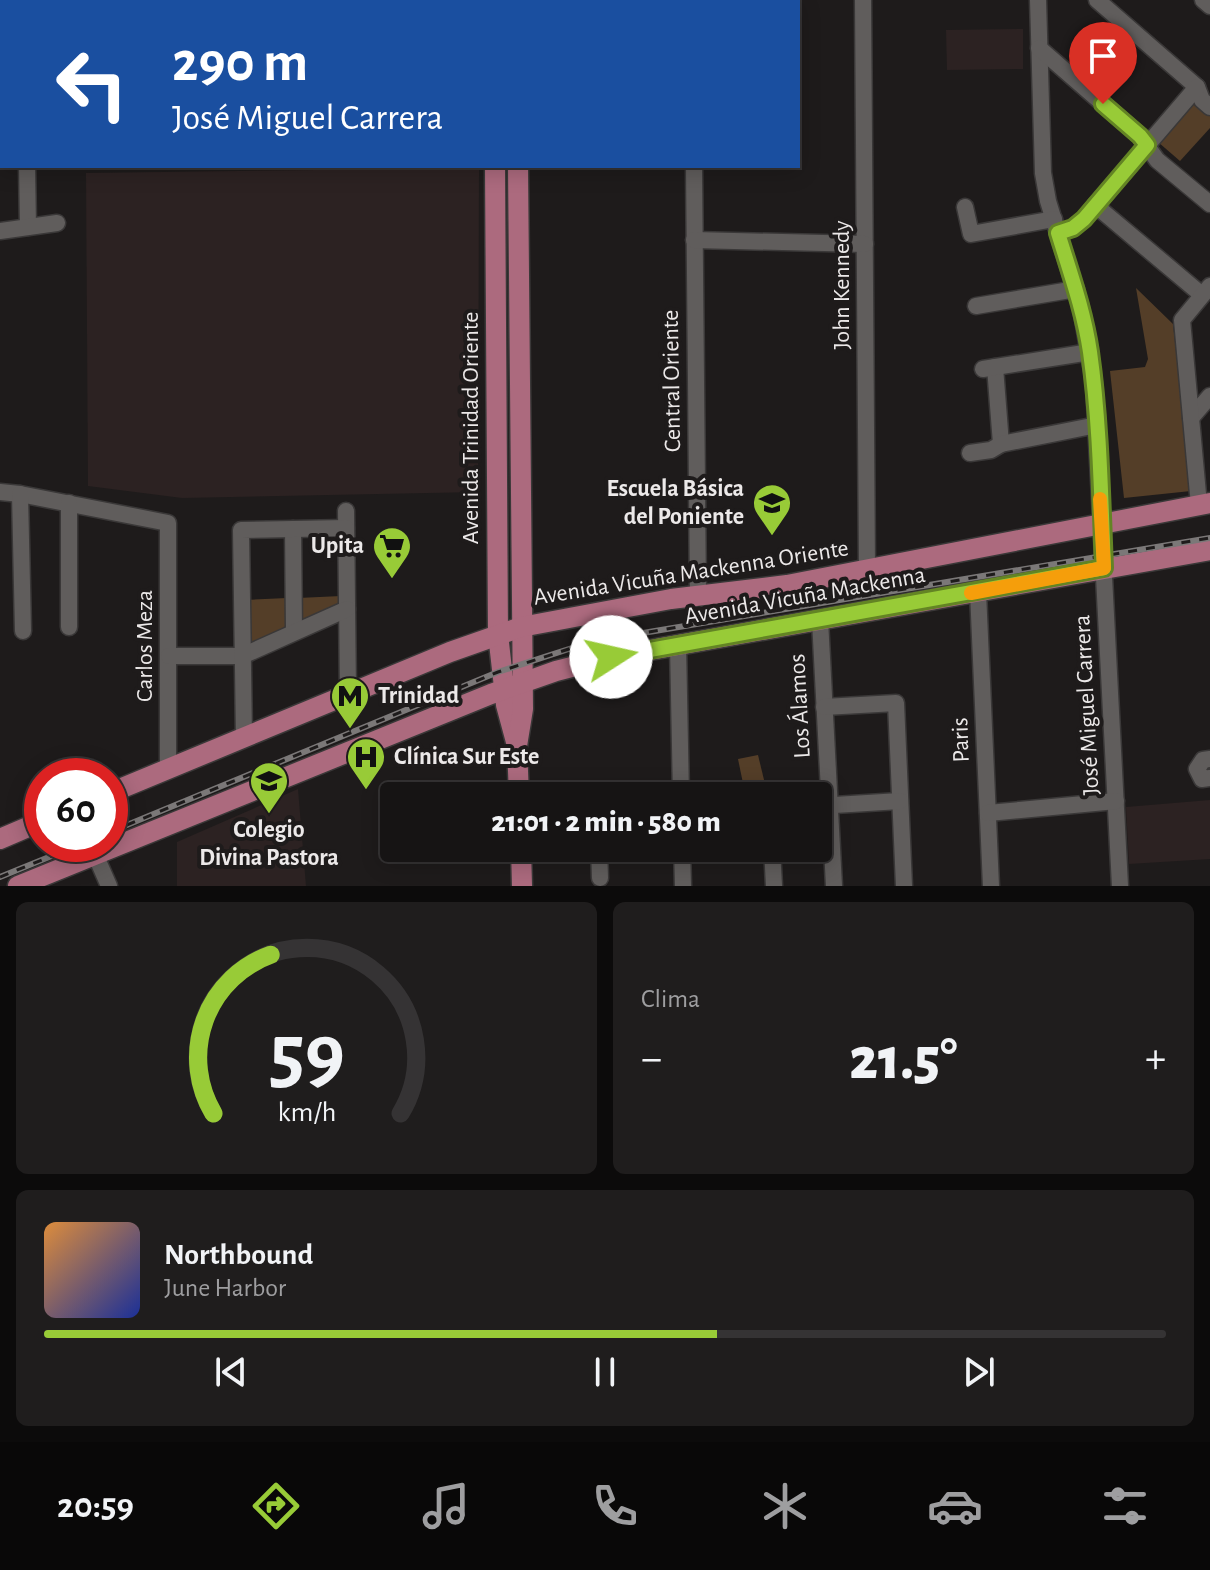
<!DOCTYPE html>
<html lang="es">
<head>
<meta charset="utf-8">
<style>
  body { margin:0; font-family:"Alegreya Sans",sans-serif; background:#1f1d1d; color:#f1f3f6; height:100vh; display:flex; flex-direction:column; font-size:30px; white-space:nowrap }
  * { box-sizing:border-box; margin:0 }
  p { font-size:26px; color:#9e9ea0 }
  .icon { flex:none; width:44px; height:44px; fill:none; stroke:currentColor; stroke-width:2; stroke-linecap:round; stroke-linejoin:round }
  .map { position:relative; height:886px; overflow:hidden }
  .side { display:flex; flex-direction:column; gap:16px; padding:16px; background:#0c0b0b; flex:1 }
  .side>* { flex:none }
  .top-card { position:absolute; left:0px; top:0px; width:800px; height:168px; box-shadow:0 4px 20px #0003,0 0 0 2px #353334; background:#1a4fa0; color:#fff; overflow:hidden }
  .speed { position:absolute; left:24px; top:758px; display:flex; gap:16px; font-size:40px; font-weight:700; text-align:center }
  .speed>* { display:grid; place-content:center; width:104px; height:104px; border-radius:50%; background:#161414; box-shadow:0 4px 20px #0003,0 0 0 2px #353334; line-height:1 }
  .speed .limit { border:12px solid #d22; background:#fff; color:#111 }
  .pin { position:absolute; display:grid; place-items:center; width:68px; height:68px; color:#fff; margin:-82px -34px; border-radius:50% 50% 50% 0; rotate:-45deg; box-shadow:0 0 8px #0007 }
  .pin .icon { rotate:45deg }
  .me { position:absolute; width:88px; margin:-44px; rotate:80deg; stroke-linejoin:round; filter:drop-shadow(0 0 6px #0008) }
  .turn { display:flex; align-items:center; gap:28px; height:168px; padding:0 40px; font-size:36px }
  .turn .icon { width:104px; height:104px; stroke-width:2.5 }
  .turn b { display:block; font-size:56px; line-height:68px }
  .big { font-size:60px; font-weight:800; line-height:1.1 }
  .side .card { flex:1; display:flex; flex-direction:column; justify-content:center; gap:12px; min-width:0; padding:0 28px; border-radius:12px; background:#1f1d1d }
  .side .dial { align-items:center; gap:0 }
  .dial svg { height:208px; overflow:visible; fill:none; stroke:#353334; stroke-width:7; stroke-linecap:round; text-anchor:middle }
  .dial text { fill:#f1f3f6; stroke:none }
  .song { display:flex; align-items:center; gap:24px }
  .cover { width:96px; height:96px; border-radius:12px; background:linear-gradient(135deg,hsl(30 70% 55%),hsl(230 70% 35%)) }
  .played { height:8px; border-radius:4px; background:linear-gradient(90deg,#98cb37 60%,#353334 60%) }
  .keys { display:flex; justify-content:space-around; direction:ltr }
  .heat { display:flex; justify-content:space-between; align-items:center; font-size:44px; direction:ltr }
  .side .tiles { flex:1; display:grid; gap:16px; grid-template-columns:1fr 1fr }
  .card:last-child { grid-column:span 2 }
  .trip { position:absolute; left:380px; top:782px; width:452px; height:80px; border-radius:8px; background:#161414; box-shadow:0 4px 20px #0003,0 0 0 2px #353334; font-weight:800; line-height:80px; text-align:center }
  .menu { display:flex; height:128px; justify-content:space-around; align-items:center; background:#090808; color:#9e9ea0 }
  .menu .icon { width:56px; height:56px }
  .menu .active { color:#98cb37 }
  .menu b { font-size:36px; color:#f1f3f6 }
  .map>svg:first-child { display:block }
  .built { fill:#2c2222 }
  .green { fill:#543e28 }
  .lines { fill:none; stroke-linecap:round; stroke-linejoin:round }
  .minor-casing { stroke:#3a3838; stroke-width:19 }
  .major-casing { stroke:#3a3838; stroke-width:23 }
  .minor { stroke:#605d5c; stroke-width:16 }
  .major { stroke:#ac6a7e; stroke-width:20 }
  .rail-casing { stroke:#7b7878; stroke-width:6 }
  .rail { stroke:#1e1b1b; stroke-width:3; stroke-dasharray:9; stroke-linecap:butt }
  .route-casing { stroke:#638424; stroke-width:20 }
  .route { stroke:#98cb37; stroke-width:14 }
  .slow { stroke:#f59e0b; stroke-width:14 }
  .labels { text-anchor:middle; dominant-baseline:central; stroke-width:8; stroke-linejoin:round; paint-order:stroke }
  .street-label { font-size:24px; fill:#ece9e9; stroke:#1e1b1b }
  .poi-label { font-size:24px; font-weight:bold; fill:#ece9e9; stroke:#1e1b1b; text-anchor:end }
</style>
</head>
<body>
<div class="map">
<svg width="1210" height="886" viewBox="0 0 1210 886">
  <rect width="100%" height="100%" fill="#1e1b1b"/>
  <g class="built">
    <polygon points="1023,29 1023,69 947,70 946,30"/>
    <polygon points="479,168 478,492 182,498 88,486 86,173"/>
    <polygon points="298,789 306,886 177,886 177,842"/>
    <polygon points="1210,800 1210,859 1129,864 1126,807"/>
  </g>
  <g class="green">
    <polygon points="1196,100 1210,112 1210,128 1180,161 1158,142"/>
    <polygon points="1136,288 1173,324 1191,491 1124,498 1110,371 1145,367 1148,359"/>
    <polygon points="341,596 342,612 300,630 298,598"/>
    <polygon points="287,598 289,634 248,651 246,600"/>
    <polygon points="758,755 766,788 745,793 738,759"/>
  </g>
  <g class="lines">
    <defs>
      <g id="minor">
        <polyline points="121,0 121,2"/>
        <polyline points="184,0 184,2"/>
        <polyline points="246,0 246,2"/>
        <polyline points="305,0 305,2"/>
        <polyline points="367,0 367,2"/>
        <polyline points="434,0 434,2"/>
        <polyline points="692,0 692,2"/>
        <polyline points="863,0 867,570"/>
        <polyline points="1038,0 1043,173 1048,201 1081,308 1094,383 1120,886"/>
        <polyline points="1097,0 1197,87 1202,100 1210,107"/>
        <polyline points="1203,0 1210,6"/>
        <polyline points="0,42 2,42"/>
        <polyline points="1039,48 1140,136 1157,160 1210,204"/>
        <polyline points="27,166 28,227"/>
        <polyline points="694,166 698,595"/>
        <polyline points="1095,205 1202,295"/>
        <polyline points="965,207 971,234 1054,219"/>
        <polyline points="0,231 57,223"/>
        <polyline points="1058,233 1073,228 1084,219 1197,87"/>
        <polyline points="694,240 865,244"/>
        <polyline points="976,306 1076,289"/>
        <polyline points="995,367 1001,444"/>
        <polyline points="983,369 1090,352"/>
        <polyline points="1191,418 1210,396"/>
        <polyline points="970,453 991,450 1001,444 1097,425"/>
        <polyline points="0,492 20,494 168,523 168,769"/>
        <polyline points="20,494 23,631"/>
        <polyline points="69,503 69,627"/>
        <polyline points="1199,505 1182,320 1210,286"/>
        <polyline points="346,511 348,694"/>
        <polyline points="293,529 294,632"/>
        <polyline points="978,592 991,886"/>
        <polyline points="820,620 834,886"/>
        <polyline points="678,645 681,796"/>
        <polyline points="169,656 242,656 347,609"/>
        <polyline points="824,707 896,703 904,886"/>
        <polyline points="244,738 241,530 346,528"/>
        <polyline points="1210,759 1203,760 1197,769 1202,779 1210,778"/>
        <polyline points="818,806 900,801"/>
        <polyline points="988,813 1116,801"/>
        <polyline points="599,848 600,878"/>
        <polyline points="682,848 683,886"/>
        <polyline points="772,848 774,886"/>
        <polyline points="95,854 109,886"/>
      </g>
      <g id="major">
        <polyline points="494,0 494,2"/>
        <polyline points="516,0 516,2"/>
        <polyline points="495,166 498,634 506,705 516,742"/>
        <polyline points="518,166 523,709 517,746 519,796"/>
        <polyline points="110,793 450,652 521,627 671,599 787,585 1210,503"/>
        <polyline points="0,839 42,821"/>
        <polyline points="521,848 522,886"/>
        <polyline points="18,886 491,694 556,671 611,657 1210,550"/>
      </g>
    </defs>
    <use href="#minor" class="minor-casing"/>
    <use href="#major" class="major-casing"/>
    <use href="#minor" class="minor"/>
    <use href="#major" class="major"/>
    <defs>
      <g id="rail">
        <polyline points="110,832 498,672 572,648 625,636 1210,538"/>
        <polyline points="0,877 81,844"/>
      </g>
    </defs>
    <use href="#rail" class="rail-casing"/>
    <use href="#rail" class="rail"/>
  </g>
  <g class="lines">
    <defs>
      <path id="route" d="M611,657L1104,568C1101,497 1100,423 1090,352C1084,311 1070,272 1058,233L1073,228L1084,219L1147,145L1140,136L1103,104"/>
    </defs>
    <use href="#route" class="route-casing"/>
    <use href="#route" class="route"/>
    <polyline class="slow" points="971,593 1104,568 1100,499"/>
  </g>
  <defs>
    <symbol id="school-pin" viewBox="-11 -11 22 30"><path d="M0 17L-7.5 6A9.5 9.5 0 1 1 7.5 6Z" fill="#98cb37" stroke="#1e1b1b"/><path d="M0-5L7-2L0 1L-7-2ZM-4 1L0 2.5L4 1V4Q0 6-4 4Z" fill="#111"/></symbol>
    <symbol id="supermarket-pin" viewBox="-11 -11 22 30"><path d="M0 17L-7.5 6A9.5 9.5 0 1 1 7.5 6Z" fill="#98cb37" stroke="#1e1b1b"/><path d="M-6-5.5h2.5l.6 2H6L4.5 2H-2.5L-4.4-4H-6ZM-1.5 3.2a1.3 1.3 0 1 0 .1 0ZM3 3.2a1.3 1.3 0 1 0 .1 0Z" fill="#111"/></symbol>
    <symbol id="metro-pin" viewBox="-11 -11 22 30"><path d="M0 17L-7.5 6A9.5 9.5 0 1 1 7.5 6Z" fill="#98cb37" stroke="#1e1b1b"/><path d="M-5.5 5V-5H-3L0 0L3-5H5.5V5H3V-.5L0 4L-3-.5V5Z" fill="#111"/></symbol>
    <symbol id="hospital-pin" viewBox="-11 -11 22 30"><path d="M0 17L-7.5 6A9.5 9.5 0 1 1 7.5 6Z" fill="#98cb37" stroke="#1e1b1b"/><path d="M-5-5h3v3.5h4V-5h3V5h-3V1.5h-4V5h-3Z" fill="#111"/></symbol>
  </defs>
  <g fill-rule="evenodd">
    <use href="#school-pin" x="750" y="481" width="44" height="60"/>
    <use href="#supermarket-pin" x="370" y="524" width="44" height="60"/>
    <use href="#metro-pin" x="328" y="674" width="44" height="60"/>
    <use href="#hospital-pin" x="344" y="735" width="44" height="60"/>
    <use href="#school-pin" x="247" y="759" width="44" height="60"/>
  </g>
  <g class="labels">
    <g class="street-label">
      <text transform="translate(842 285) rotate(-90)">John Kennedy</text>
      <text transform="translate(672 381) rotate(-91)">Central Oriente</text>
      <text transform="translate(471 428) rotate(-90)">Avenida Trinidad Oriente</text>
      <text transform="translate(691 573) rotate(-9)">Avenida Vicuña Mackenna Oriente</text>
      <text transform="translate(805 596) rotate(-10)">Avenida Vicuña Mackenna</text>
      <text transform="translate(145 646) rotate(-90)">Carlos Meza</text>
      <text transform="translate(1087 705) rotate(-93)">José Miguel Carrera</text>
      <text transform="translate(800 706) rotate(-93)">Los Álamos</text>
      <text transform="translate(961 740) rotate(-92)">Paris</text>
    </g>
    <g class="poi-label">
      <text x="744" y="489">Escuela Básica<tspan x="744" dy="28">del Poniente</tspan></text>
      <text x="364" y="546">Upita</text>
      <text x="378" y="696" text-anchor="start">Trinidad</text>
      <text x="394" y="757" text-anchor="start">Clínica Sur Este</text>
      <text x="269" y="830" text-anchor="middle">Colegio<tspan x="269" dy="28">Divina Pastora</tspan></text>
    </g>
  </g>
</svg>
<div class="speed"><div class="limit">60</div></div>
<div class="pin" style="left:1103px;top:104px;background:#d93025"><svg class="icon" aria-label="arrive" viewBox="0 0 24 24"><path d="M6 21V4h12l-3 4 3 4H6"/></svg></div>
<svg class="me" style="left:611px;top:657px" viewBox="-20 -20 40 40"><circle r="19" fill="#fff"/><path d="M0-13L10 11 0 6-10 11z" fill="#98cb37"/></svg>
<div class="trip">21:01 · 2 min · 580 m</div>
<div class="top-card">
<div class="turn"><svg class="icon" aria-label="left" viewBox="0 0 24 24"><path d="M17 20v-9H6M10 6l-5 5 5 5"/></svg><div><b>290 m</b>José Miguel Carrera</div></div>
</div>
</div>
<section class="side">
<div class="tiles">
<div class="card dial"><svg viewBox="0 0 100 80">
<path d="M14 69A42 42 0 1 1 86 69"/>
<path d="M14 69A42 42 0 0 1 36 8" stroke="#98cb37"/>
<text x="50" y="56" font-size="32" font-weight="700">59</text>
<text x="50" y="72" font-size="11">km/h</text>
</svg></div>
<div class="card"><p>Clima</p>
<div class="heat"><a>−</a><b class="big">21.5°</b><a>+</a></div>
</div>
<div class="card">
<div class="song"><i class="cover"></i><div><b>Northbound</b><p>June Harbor</p></div></div>
<div class="played"></div>
<div class="keys"><svg class="icon" aria-label="previous" viewBox="0 0 24 24"><path d="M18 5L8 12l10 7zM5 5v14"/></svg><svg class="icon" aria-label="pause" viewBox="0 0 24 24"><path d="M8 5v14M16 5v14"/></svg><svg class="icon" aria-label="next" viewBox="0 0 24 24"><path d="M6 5l10 7-10 7zM19 5v14"/></svg></div>
</div>
</div>
</section>
<nav class="menu">
<b>20:59</b>
<svg class="icon active" aria-label="directions" viewBox="0 0 24 24"><path d="M12 3l9 9-9 9-9-9zM9 14v-3h6M13 9l2 2-2 2"/></svg>
<svg class="icon" aria-label="music" viewBox="0 0 24 24"><path d="M9 18V5l10-2v13"/><circle cx="6" cy="18" r="3"/><circle cx="16" cy="16" r="3"/></svg>
<svg class="icon" aria-label="phone" viewBox="0 0 24 24"><path d="M5 4h4l2 5-3 2q2 4 5 5l2-3 5 2v4C11 20 4 13 5 4z"/></svg>
<svg class="icon" aria-label="climate" viewBox="0 0 24 24"><path d="M12 3v18M4 7l16 10M4 17L20 7"/></svg>
<svg class="icon" aria-label="car" viewBox="0 0 24 24"><path d="M5 17H2v-5l4-1 3-4h7l3 4 3 1v5h-3M9 17h6M6 11h13"/><circle cx="7" cy="17" r="2"/><circle cx="17" cy="17" r="2"/></svg>
<svg class="icon" aria-label="filters" viewBox="0 0 24 24"><path d="M4 7h16M4 17h16"/><circle cx="9" cy="7" r="2"/><circle cx="15" cy="17" r="2"/></svg>
</nav>
</body>
</html>
